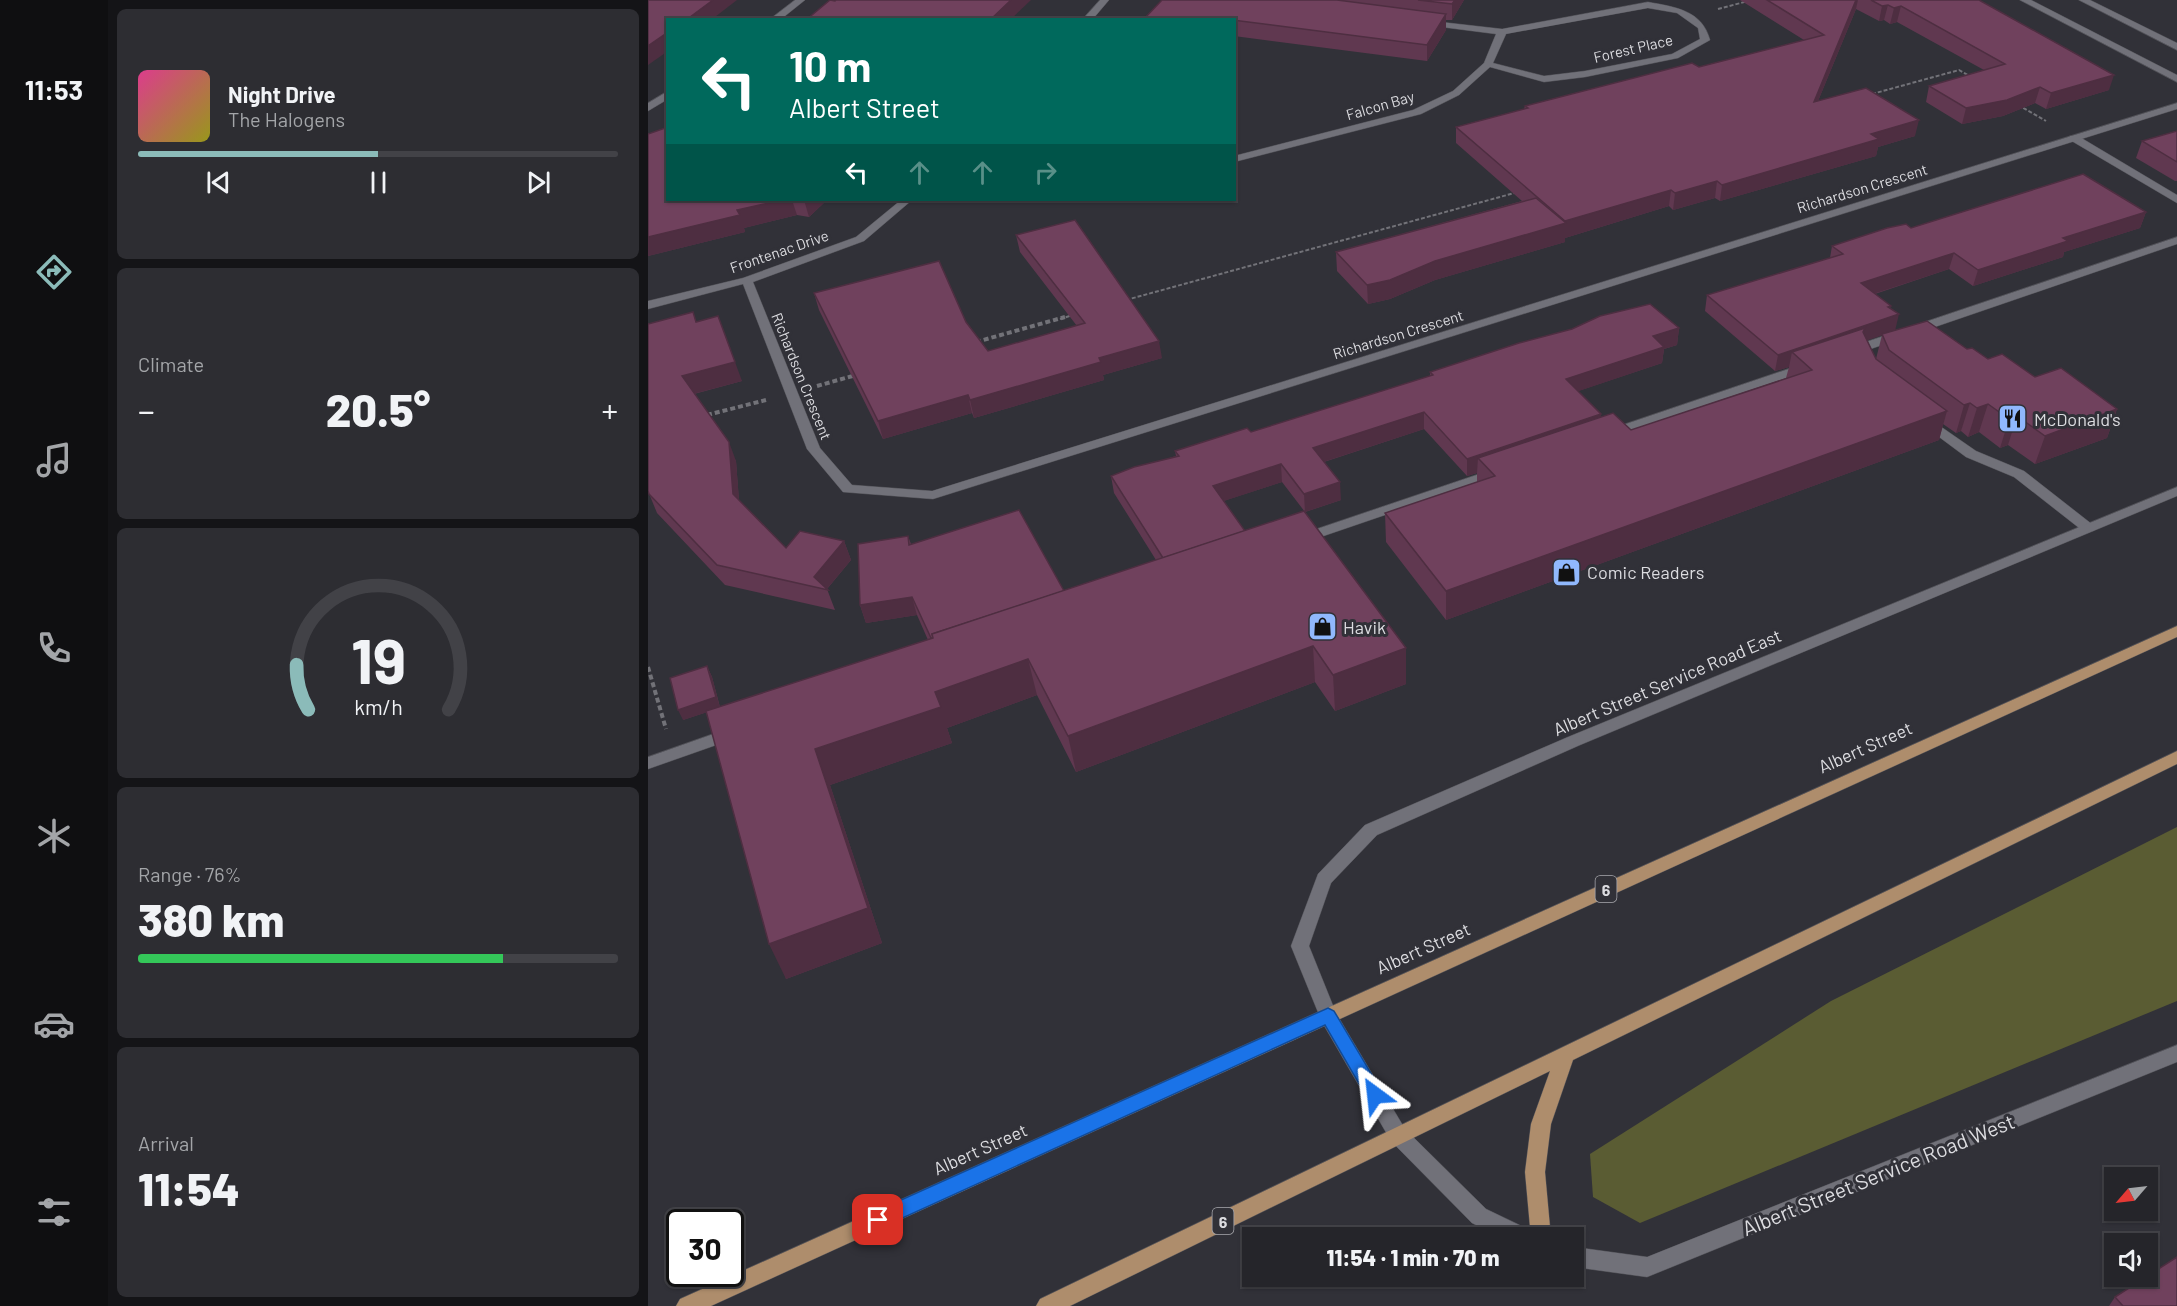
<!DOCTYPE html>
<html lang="en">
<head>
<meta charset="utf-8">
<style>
  body { margin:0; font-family:Barlow,sans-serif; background:#2d2d32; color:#f1f3f6; height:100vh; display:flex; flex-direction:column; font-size:22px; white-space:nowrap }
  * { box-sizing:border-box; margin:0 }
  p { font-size:20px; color:#a3a5a8 }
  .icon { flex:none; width:33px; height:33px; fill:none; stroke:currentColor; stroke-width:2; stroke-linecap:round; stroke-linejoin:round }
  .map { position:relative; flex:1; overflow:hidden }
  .drawer { display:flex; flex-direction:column; gap:9px; padding:9px; background:#141417; width:540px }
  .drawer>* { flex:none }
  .hud { position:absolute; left:18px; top:18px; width:570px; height:183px; border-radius:0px; box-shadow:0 2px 4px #0004,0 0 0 2px #424247; background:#00695c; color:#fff; overflow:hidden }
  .needle { width:39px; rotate:242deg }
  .fabs { position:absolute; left:1456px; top:1167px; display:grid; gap:12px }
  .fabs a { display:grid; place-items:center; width:54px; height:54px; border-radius:0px; background:#25252a; box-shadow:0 2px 4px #0004,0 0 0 2px #424247; font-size:30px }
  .speed { position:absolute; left:18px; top:1209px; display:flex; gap:12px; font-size:30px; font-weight:700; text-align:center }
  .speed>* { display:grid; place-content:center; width:78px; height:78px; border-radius:50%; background:#25252a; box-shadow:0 2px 4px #0004,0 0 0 2px #424247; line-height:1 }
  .speed .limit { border:3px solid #111; border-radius:9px; background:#fff; color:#111 }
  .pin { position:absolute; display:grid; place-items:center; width:51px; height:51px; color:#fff; margin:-26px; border-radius:12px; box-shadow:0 3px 9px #0006 }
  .me { position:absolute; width:66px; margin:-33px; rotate:330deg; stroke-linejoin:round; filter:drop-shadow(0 0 4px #0008) }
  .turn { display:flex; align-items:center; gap:21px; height:126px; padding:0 24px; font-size:27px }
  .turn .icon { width:78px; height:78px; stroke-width:2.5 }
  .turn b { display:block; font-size:42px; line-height:51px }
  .lanes { display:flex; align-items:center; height:57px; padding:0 24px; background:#0003; justify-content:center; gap:30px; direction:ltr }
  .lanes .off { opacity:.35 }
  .big { font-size:45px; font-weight:800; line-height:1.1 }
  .drawer .tile { flex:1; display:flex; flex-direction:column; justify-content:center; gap:9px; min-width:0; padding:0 21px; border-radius:9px; background:#2d2d32 }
  .drawer .dial { align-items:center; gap:0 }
  .dial svg { height:156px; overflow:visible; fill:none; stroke:#424247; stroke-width:7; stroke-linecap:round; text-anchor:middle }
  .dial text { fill:#f1f3f6; stroke:none }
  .song { display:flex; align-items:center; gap:18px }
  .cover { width:72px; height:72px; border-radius:9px; background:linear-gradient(135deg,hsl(330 70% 55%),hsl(60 70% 35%)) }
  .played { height:6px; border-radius:3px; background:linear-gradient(90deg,#8bbbb9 50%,#424247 50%) }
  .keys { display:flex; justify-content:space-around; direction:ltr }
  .heat { display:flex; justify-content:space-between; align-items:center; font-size:33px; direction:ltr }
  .charge { height:9px; border-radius:4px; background:linear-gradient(90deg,#34c759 76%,#424247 0) }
  .trip { position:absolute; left:594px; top:1227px; width:342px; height:60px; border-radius:0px; background:#25252a; box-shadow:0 2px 4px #0004,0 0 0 2px #424247; font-weight:800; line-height:60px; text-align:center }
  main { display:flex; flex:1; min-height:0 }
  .menu { display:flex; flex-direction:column; width:108px; justify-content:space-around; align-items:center; background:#0f0f11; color:#a3a5a8 }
  .menu .icon { width:42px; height:42px }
  .menu .on { color:#8bbbb9 }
  .menu b { font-size:27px; color:#f1f3f6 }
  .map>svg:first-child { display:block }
  .green { fill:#5a5c33 }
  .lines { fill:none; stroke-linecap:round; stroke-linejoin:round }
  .service-casing { stroke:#505056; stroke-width:1 }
  .minor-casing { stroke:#505056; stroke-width:1 }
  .tertiary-casing { stroke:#505056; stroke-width:1 }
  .primary-casing { stroke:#505056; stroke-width:1 }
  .path-far1 { stroke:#727278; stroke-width:2; stroke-dasharray:4 2; stroke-linecap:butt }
  .path { stroke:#727278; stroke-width:4; stroke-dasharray:5 3; stroke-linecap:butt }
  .service { fill:#717179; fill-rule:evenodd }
  .minor { fill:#717179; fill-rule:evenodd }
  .tertiary { fill:#717179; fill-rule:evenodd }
  .primary { fill:#ae8d6c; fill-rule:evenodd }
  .wall { fill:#603850; fill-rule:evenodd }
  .shaded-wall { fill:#4e2e41 }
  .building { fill:#70415d; stroke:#4e2e41; stroke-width:1.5 }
  .route { fill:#1a73e8; stroke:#114b97; stroke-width:1.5 }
  .labels { text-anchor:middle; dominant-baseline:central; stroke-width:6; stroke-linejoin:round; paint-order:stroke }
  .far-street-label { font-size:15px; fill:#dcdce0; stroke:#313138 }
  .shield { fill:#313138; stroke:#a9a9ae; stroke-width:1.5 }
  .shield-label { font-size:16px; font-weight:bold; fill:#dcdce0 }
  .poi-label { font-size:18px; fill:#dcdce0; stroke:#313138; text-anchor:start }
  .street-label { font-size:18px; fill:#dcdce0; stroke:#313138 }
  .near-street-label { font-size:21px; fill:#dcdce0; stroke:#313138 }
</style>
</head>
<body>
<main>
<nav class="menu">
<b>11:53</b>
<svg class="icon on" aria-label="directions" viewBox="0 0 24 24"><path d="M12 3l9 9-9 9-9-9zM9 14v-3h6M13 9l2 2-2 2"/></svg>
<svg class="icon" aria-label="music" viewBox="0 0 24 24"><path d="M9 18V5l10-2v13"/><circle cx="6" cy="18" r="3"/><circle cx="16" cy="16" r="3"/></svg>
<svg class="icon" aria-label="phone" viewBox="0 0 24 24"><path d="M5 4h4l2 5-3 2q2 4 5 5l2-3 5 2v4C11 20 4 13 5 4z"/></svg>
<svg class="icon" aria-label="climate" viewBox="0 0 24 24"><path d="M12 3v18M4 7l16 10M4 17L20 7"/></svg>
<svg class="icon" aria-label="car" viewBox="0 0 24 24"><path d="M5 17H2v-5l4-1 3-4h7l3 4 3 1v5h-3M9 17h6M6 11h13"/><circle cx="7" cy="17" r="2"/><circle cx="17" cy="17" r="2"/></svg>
<svg class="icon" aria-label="filters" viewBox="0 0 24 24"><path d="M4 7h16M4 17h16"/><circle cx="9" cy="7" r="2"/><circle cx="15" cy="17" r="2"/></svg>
</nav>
<section class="drawer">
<div class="tile">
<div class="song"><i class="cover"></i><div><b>Night Drive</b><p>The Halogens</p></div></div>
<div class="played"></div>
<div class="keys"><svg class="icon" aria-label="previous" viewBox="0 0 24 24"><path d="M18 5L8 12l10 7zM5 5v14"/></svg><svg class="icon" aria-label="pause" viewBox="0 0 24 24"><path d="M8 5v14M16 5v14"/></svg><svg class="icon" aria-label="next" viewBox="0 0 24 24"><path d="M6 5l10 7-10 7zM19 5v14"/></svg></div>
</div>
<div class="tile"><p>Climate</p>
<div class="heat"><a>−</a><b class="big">20.5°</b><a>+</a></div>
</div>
<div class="tile dial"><svg viewBox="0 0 100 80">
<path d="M14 69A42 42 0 1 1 86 69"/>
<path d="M14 69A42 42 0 0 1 8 46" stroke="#8bbbb9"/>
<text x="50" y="56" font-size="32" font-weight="700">19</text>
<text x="50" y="72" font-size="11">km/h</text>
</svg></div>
<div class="tile"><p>Range · 76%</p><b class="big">380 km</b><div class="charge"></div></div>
<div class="tile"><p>Arrival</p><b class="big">11:54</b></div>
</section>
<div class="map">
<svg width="1529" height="1306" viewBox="0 0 1529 1306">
  <rect width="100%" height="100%" fill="#313138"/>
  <polygon class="green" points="1529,827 1529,1001 992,1223 945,1197 942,1154 1183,1001"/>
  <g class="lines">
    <defs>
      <g id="service">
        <polygon points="1422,136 1430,136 1529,195 1529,203 1422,140"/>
        <polygon points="1529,237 1529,244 1208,354 1204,355 1198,351 1200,348"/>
        <polygon points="1158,363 1164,367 1162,370 967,437 957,437 956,434 957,431"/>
        <polygon points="1276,415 1328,451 1376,471 1445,525 1447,528 1445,531 1435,531 1366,477 1318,457 1271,422 1270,419"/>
        <polygon points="849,468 854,469 856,472 854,475 658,542 653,544 646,539 648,536"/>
        <polygon points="85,727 91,729 93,733 91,737 0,769 0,757"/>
      </g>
      <g id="minor">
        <polygon points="147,0 157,0 132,20 121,20"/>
        <polygon points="452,0 461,0 444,20 434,20"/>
        <path d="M1000,2C1027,7 1054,10 1062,40L1030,58L937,77L896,82L842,67L811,95L773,114L586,162V156L765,110L805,91L836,63L848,34L778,25L773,22L775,20L854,29ZM1000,8L1029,13L1050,28L1052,39L1024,54L937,71L896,76L845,63L858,34Z"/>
        <polygon points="20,91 20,99 0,111 0,103"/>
        <polygon points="1529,103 1529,109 285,499 195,492 159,449 95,284 0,309 0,301 95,278 208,237 253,200 264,200 216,241 105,282 172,448 204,485 284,491"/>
        <polygon points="1529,487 1529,496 932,745 729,835 683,883 661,946 688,1013 757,1129 838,1209 884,1231 887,1238 854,1238 824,1223 743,1141 674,1022 643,946 670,874 717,825 920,737"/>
        <polygon points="1529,1045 1529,1062 999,1277 926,1267 926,1247 999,1257"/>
      </g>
      <g id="tertiary">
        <polygon points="1372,0 1383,0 1529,75 1529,82"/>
        <polygon points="1431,0 1442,0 1529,43 1529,50"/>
      </g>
      <g id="primary">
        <polygon points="1529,626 1529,637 63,1306 28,1306 32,1299"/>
        <polygon points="1529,751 1529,764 925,1060 903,1124 897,1172 903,1238 883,1238 877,1172 883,1124 902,1071 422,1306 388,1306 392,1299"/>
      </g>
    </defs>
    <use href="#service" class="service-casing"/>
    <use href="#minor" class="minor-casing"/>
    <use href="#tertiary" class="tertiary-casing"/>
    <use href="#primary" class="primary-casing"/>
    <g class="path-far1">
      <polyline points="1070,9 1104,0"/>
      <polyline points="1224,94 1311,70 1323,77"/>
      <polyline points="1370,105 1398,121"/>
      <polyline points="478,300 870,192"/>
      <polyline points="412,319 425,315"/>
    </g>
    <g class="path">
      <polyline points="328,342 417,317"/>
      <polyline points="169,386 208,375"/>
      <polyline points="59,415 118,400"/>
      <polyline points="0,667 18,729"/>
    </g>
    <use href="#service" class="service"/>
    <use href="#minor" class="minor"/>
    <use href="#tertiary" class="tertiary"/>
    <use href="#primary" class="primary"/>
  </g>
  <g class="wall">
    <polygon points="514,0 816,0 804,20 798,20 798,30 779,61 586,36 586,20 495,20"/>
    <polygon points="1092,0 1331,0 1461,90 1398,109 1387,103 1355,116 1314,124 1278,102 1281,86 1336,70 1249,22 1242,24 1236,20 1231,21 1208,9 1170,101 1267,136 1230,147 1228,156 1072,201 1067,198 1025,210 1021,206 917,238 917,242 787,280 742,299 720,304 689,271 688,252 874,201 808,143 808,127 876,109 877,106 1051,67 1156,40"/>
    <polygon points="1529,131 1529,181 1527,181 1488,158 1494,141"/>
    <polygon points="0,134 20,200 179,200 161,217 149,215 96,228 97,232 0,256"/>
    <path d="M1498,212L1492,228L1416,252L1415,257L1325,286L1301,269L1227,294L1243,306L1242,308L1247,330L1319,349L1340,359L1469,409L1459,438L1387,464L1360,445L1352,448L1331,432L1320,437L1313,431L1308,433L1295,424L1291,440L798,620L738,542L737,513L829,482V473L819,476L776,429L676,462L693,500L657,512L634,482L575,501L597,531L758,648V684L687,711L667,682L428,772L389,695L299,728L304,743L182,785L234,943L138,979L59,712L35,720L59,666L64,677L72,707L280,640L269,615L218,623L212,605L260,536L263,544L416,591L508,560L466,493L463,476L528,456L527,451L603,432L782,376V372L1031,328L1029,345L1016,349L1014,363L930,391L953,417L983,430L1138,378L1141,367L1127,371L1057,311L1059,295L1182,258L1184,246L1263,228ZM1234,335L1228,359L1219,340Z"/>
    <polygon points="368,235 514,358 455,375 456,380 326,418 324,413 235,439 171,310 166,293 318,322 340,351 429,326 372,252"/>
    <polygon points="48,322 94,381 46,394 88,461 91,501 138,548 196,541 203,560 179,589 187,610 77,585 9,513 0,491"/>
    <polygon points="1467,1297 1529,1306 1461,1306"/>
  </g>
  <g class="shaded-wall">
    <polygon points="65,0 89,0 63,20 38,20"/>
    <polygon points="363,0 383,0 362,20 342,20"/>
    <polygon points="807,0 816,0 804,20 804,4"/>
    <polygon points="1208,0 1210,0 1208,9 1163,118 1166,102"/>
    <polygon points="1240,5 1236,20 1231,21 1234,6"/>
    <polygon points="1253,6 1249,22 1242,24 1246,8"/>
    <polygon points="798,14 798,30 779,61 779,45"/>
    <polygon points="20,32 20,51 0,65 0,46"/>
    <polygon points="1466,75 1461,90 1398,109 1403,93"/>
    <polygon points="1392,87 1387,103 1355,116 1314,124 1318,108"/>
    <polygon points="1271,120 1267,136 1230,147 1228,156 1072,201 1074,185 1223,134"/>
    <polygon points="1069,181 1067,198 1025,210 1027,193"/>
    <polygon points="1023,190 1021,206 917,238 917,242 787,280 742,299 720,304 719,285 787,261 917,223 917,221"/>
    <polygon points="135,200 144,200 149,215 96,228 97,232 0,256 0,237 89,210"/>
    <polygon points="156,200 179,200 161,217"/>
    <polygon points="1498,212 1492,228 1416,252 1415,257 1325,286 1330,270 1415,238"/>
    <polygon points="1306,253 1301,269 1210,299 1213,283"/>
    <polygon points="1243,306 1240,318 1251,314 1247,331 1214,342 1144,352 1141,367 1127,371 1130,355"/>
    <polygon points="1031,328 1029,345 1016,349 1014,363 916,396 918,379 1005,336"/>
    <polygon points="511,341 514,358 455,375 456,380 326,418 322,400 451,358"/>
    <polygon points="87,362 94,381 41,395 34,376"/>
    <polygon points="320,395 324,413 235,439 230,421"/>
    <polygon points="1322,403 1313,431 1308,433 1316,405"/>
    <polygon points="1340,404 1331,432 1320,437 1329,408"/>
    <polygon points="1469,409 1459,438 1387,464 1397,436"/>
    <polygon points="1299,411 1291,440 798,620 798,591"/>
    <polygon points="776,412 776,429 666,465 665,448"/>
    <polygon points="953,414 952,431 830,458 829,473 819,476 819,459"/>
    <polygon points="1369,416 1360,445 1352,448 1361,419"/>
    <polygon points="81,442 88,461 92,513 85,494"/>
    <polygon points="633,464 634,482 567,504 565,486"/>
    <polygon points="692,482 693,500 657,512 656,494"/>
    <polygon points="196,541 203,560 178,590 166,577"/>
    <polygon points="264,597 269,615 218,623 212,605"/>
    <polygon points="665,646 667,682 428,772 420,736"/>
    <polygon points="758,648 758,684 687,711 685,675"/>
    <polygon points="380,659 389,695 299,728 304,743 182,785 234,943 138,979 121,944 167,749 287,692"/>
    <polygon points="59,666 64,677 72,708 35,720 30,710"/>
  </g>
  <g class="building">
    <polygon points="0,0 65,0 38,20 20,20 20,32 0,46"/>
    <polygon points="182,0 187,1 188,0 363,0 342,20 158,20"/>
    <polygon points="514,0 689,0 798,14 779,45 561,17 559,20 495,20"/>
    <polygon points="770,0 807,0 804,4"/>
    <polygon points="1119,0 1208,0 1166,102 1218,88 1271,120 1223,134 1231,139 1074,185 1069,181 1027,193 1023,190 917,221 808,127 880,108 877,106 1044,63 1051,67 1176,35"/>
    <polygon points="1223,0 1331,0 1466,75 1403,93 1392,87 1359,100 1318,108 1281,86 1357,64 1253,6 1246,8 1240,5 1234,6"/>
    <polygon points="20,127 20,200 135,200 89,210 92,215 0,237 0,134"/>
    <polygon points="1529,131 1529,162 1494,141"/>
    <polygon points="1435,174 1498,212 1415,238 1420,241 1330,270 1306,253 1213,283 1243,306 1240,307 1251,314 1130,355 1059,295 1195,254 1184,246 1239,228 1258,224 1263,228"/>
    <polygon points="888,198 918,223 787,261 742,280 719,285 688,252"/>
    <polygon points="427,220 511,341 451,358 453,362 322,400 320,395 230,421 166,293 291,261 318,322 340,351 437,323 368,235"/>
    <polygon points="1002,304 1031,328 1005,336 1016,347 918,379 953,414 819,459 776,412 665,448 692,482 656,494 633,464 565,486 597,531 515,558 463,476 486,467 531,456 527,451 599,428 603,432 785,375 782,372 871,343 924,329 952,316"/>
    <polygon points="45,312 48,322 70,316 87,362 34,376 81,442 85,494 138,548 152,531 196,541 166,577 180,590 69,565 1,494 0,491 0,324"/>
    <polygon points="1279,321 1319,349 1324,348 1340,359 1354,354 1387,377 1413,368 1469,409 1397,436 1369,416 1361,419 1340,404 1329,408 1322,403 1316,405 1241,350 1234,334"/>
    <polygon points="1217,328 1215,332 1228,359 1299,411 798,591 737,513 847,476 830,458 965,413 983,430 1164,370 1144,352"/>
    <polygon points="371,510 416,591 284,634 285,638 283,638 264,597 212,605 210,544 260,536 261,545"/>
    <polygon points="656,511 758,648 685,675 665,646 420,736 380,659 287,692 293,707 167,749 220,908 121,944 58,711 285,638 284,634"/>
    <polygon points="59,666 68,697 30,710 22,678"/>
    <polygon points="1529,1257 1529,1306 1475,1306 1467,1297"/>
  </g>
  <polygon class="route" points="680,1008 686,1011 733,1090 735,1095 733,1101 727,1103 721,1101 677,1025 237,1226 230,1228 224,1226 221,1220 224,1213"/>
  <defs>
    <symbol id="restaurant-square" viewBox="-11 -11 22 22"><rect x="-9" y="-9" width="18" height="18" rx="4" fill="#90b8fd" stroke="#313138"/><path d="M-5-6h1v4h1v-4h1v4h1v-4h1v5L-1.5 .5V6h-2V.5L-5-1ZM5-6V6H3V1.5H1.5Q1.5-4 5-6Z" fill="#111"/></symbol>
    <symbol id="shop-square" viewBox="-11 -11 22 22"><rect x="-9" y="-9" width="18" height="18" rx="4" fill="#90b8fd" stroke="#313138"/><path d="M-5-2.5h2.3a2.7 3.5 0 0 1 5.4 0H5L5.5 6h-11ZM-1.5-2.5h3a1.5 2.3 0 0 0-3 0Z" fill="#111"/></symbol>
  </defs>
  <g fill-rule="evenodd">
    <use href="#restaurant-square" x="1348" y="402" width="33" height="33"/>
    <use href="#shop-square" x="902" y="556" width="33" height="33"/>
    <use href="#shop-square" x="658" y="610" width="33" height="33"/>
  </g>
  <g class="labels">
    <g class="far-street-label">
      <text transform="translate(985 48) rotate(-13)">Forest Place</text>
      <text transform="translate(732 105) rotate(-16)">Falcon Bay</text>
      <text transform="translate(1214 188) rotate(-17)">Richardson Crescent</text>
      <text transform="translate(131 251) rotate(-19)">Frontenac Drive</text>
      <text transform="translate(750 334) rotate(-17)">Richardson Crescent</text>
      <text transform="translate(154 376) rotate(68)">Richardson Crescent</text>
    </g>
    <g class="shield">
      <rect x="947.5" y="876" width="21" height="26" rx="4.5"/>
      <rect x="564.5" y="1208" width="21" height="26" rx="4.5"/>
    </g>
    <g class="shield-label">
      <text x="958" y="889">6</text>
      <text x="575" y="1221">6</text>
    </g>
    <g class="poi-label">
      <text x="1386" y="419">McDonald's</text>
      <text x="939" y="572">Comic Readers</text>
      <text x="695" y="627">Havik</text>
    </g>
    <g class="street-label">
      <text transform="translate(1019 682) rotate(-23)">Albert Street Service Road East</text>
      <text transform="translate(1217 747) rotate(-24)">Albert Street</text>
      <text transform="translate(775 948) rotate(-24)">Albert Street</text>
      <text transform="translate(332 1149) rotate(-24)">Albert Street</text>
    </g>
    <g class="near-street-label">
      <text transform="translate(1230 1174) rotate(-22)">Albert Street Service Road West</text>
    </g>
  </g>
</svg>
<div class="fabs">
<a><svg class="needle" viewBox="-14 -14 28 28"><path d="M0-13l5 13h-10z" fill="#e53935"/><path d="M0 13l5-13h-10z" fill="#a3a5a8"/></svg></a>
<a><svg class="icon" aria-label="sound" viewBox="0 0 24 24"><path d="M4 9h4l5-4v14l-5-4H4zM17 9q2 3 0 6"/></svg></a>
</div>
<div class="speed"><div class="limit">30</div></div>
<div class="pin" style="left:230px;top:1220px;background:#d93025"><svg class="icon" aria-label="arrive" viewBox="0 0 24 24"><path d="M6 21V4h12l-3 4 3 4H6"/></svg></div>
<svg class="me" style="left:727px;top:1095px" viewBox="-20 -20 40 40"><path d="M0-17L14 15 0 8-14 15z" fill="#1a73e8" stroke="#fff" stroke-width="4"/></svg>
<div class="trip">11:54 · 1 min · 70 m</div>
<div class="hud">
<div class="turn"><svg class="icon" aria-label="left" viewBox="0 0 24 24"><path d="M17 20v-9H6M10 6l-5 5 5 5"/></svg><div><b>10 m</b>Albert Street</div></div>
<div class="lanes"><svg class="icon" aria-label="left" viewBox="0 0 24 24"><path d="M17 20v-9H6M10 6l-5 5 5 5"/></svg><svg class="icon off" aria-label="ahead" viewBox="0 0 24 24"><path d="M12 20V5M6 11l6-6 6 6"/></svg><svg class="icon off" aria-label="ahead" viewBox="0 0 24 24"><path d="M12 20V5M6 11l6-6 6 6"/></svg><svg class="icon off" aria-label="right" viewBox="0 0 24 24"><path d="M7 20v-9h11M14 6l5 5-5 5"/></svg></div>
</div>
</div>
</main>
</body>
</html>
